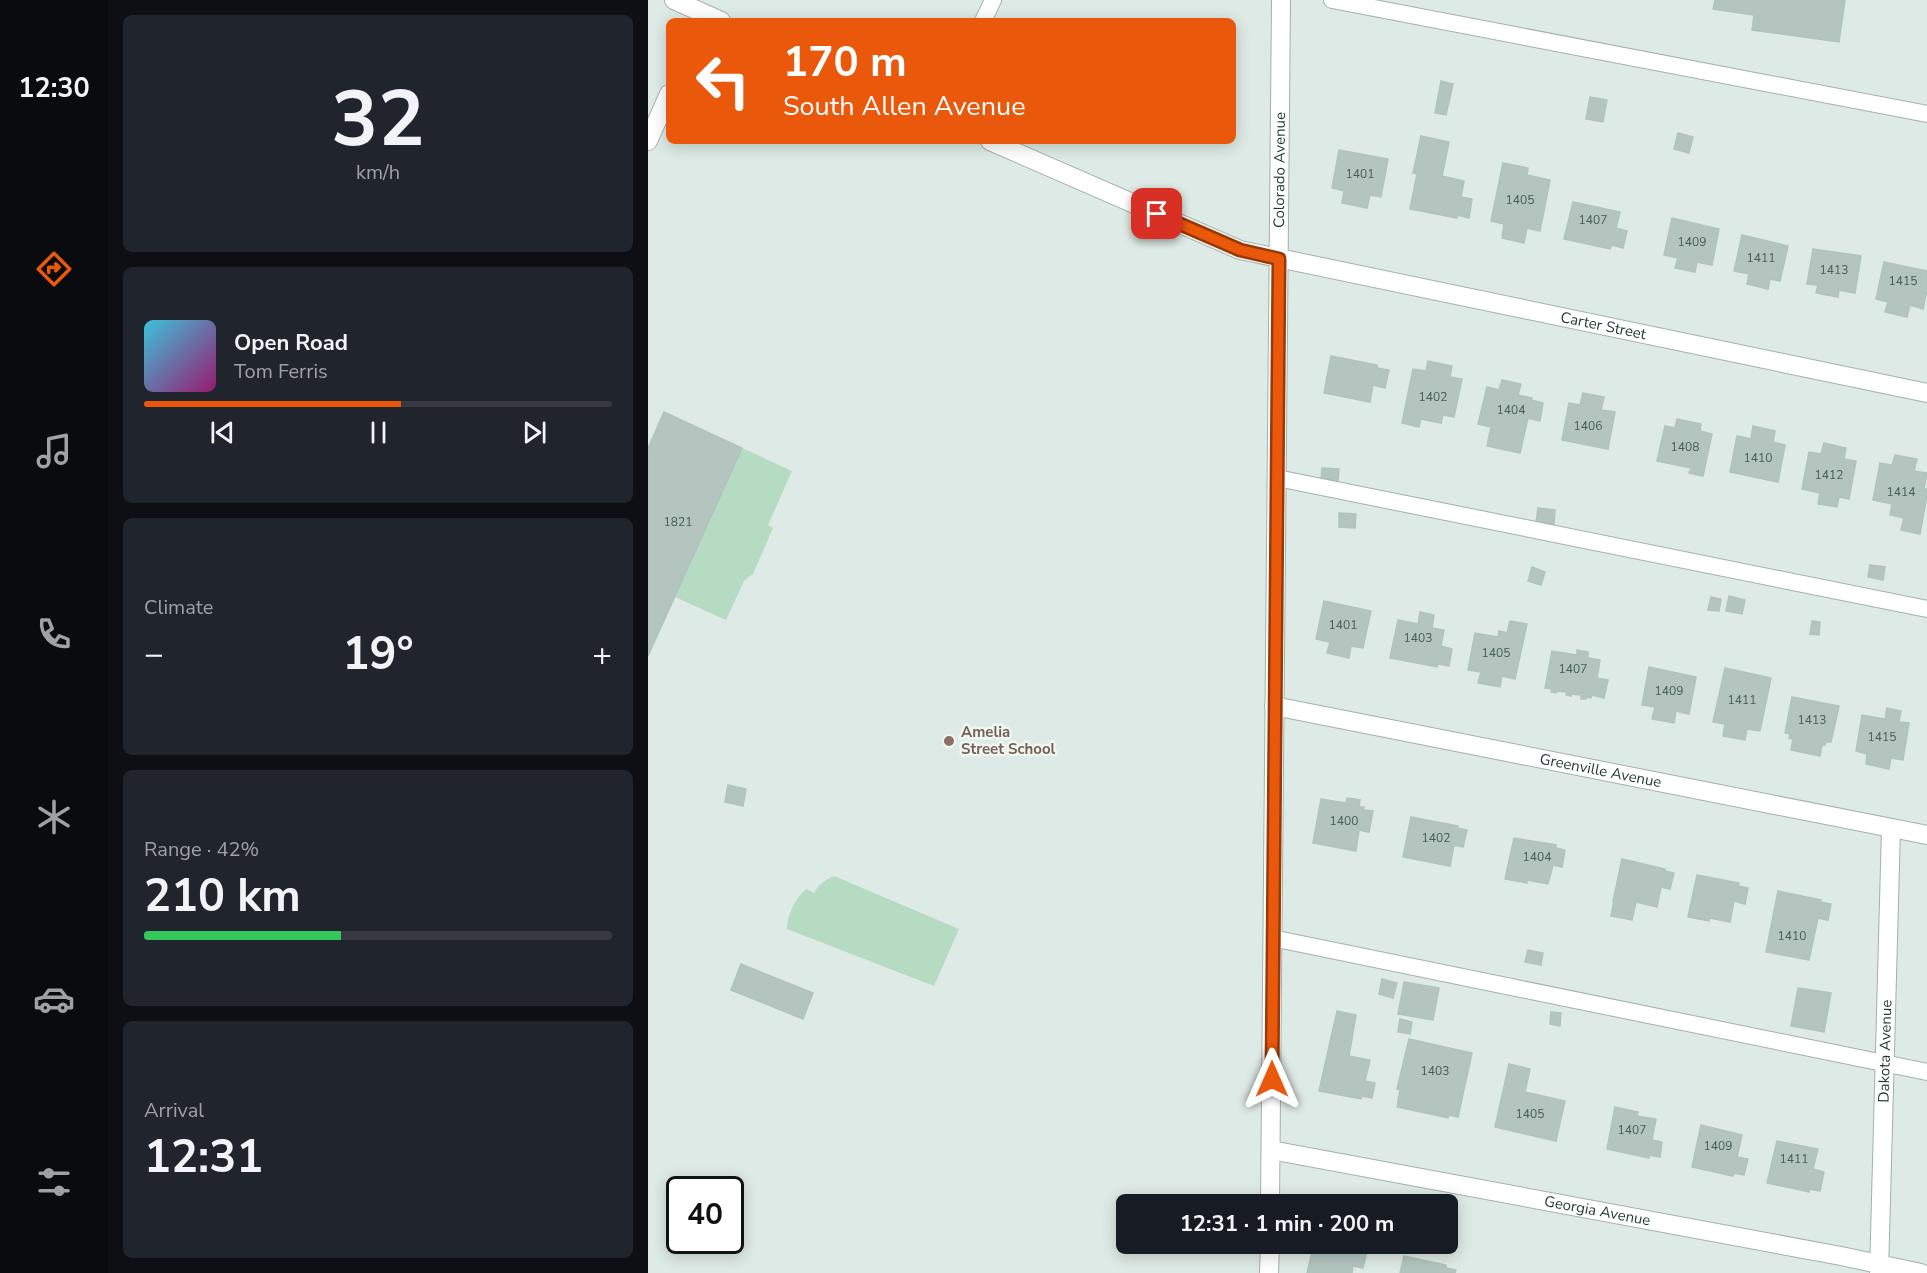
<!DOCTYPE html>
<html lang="en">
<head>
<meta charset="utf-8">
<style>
  body { margin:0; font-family:"Nunito Sans",sans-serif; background:#20242c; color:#f1f3f6; height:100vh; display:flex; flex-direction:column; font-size:22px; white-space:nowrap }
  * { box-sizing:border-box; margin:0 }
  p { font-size:20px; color:#9ea1a6 }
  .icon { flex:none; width:33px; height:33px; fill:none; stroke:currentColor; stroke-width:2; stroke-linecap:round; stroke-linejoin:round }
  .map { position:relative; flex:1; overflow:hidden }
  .side { display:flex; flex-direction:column; gap:15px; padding:15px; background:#0d0f14; width:540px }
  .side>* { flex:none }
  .hud { position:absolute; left:18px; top:18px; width:570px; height:126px; border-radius:9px; box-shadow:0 3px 15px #0003; background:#ea580c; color:#fff; overflow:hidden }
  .speed { position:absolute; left:18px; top:1176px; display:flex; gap:12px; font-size:30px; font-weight:700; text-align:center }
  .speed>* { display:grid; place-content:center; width:78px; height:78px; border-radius:50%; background:#171b24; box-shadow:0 3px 15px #0003; line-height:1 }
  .speed .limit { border:3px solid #111; border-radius:9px; background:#fff; color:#111 }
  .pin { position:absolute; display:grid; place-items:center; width:51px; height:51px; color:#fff; margin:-26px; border-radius:12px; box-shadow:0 3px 9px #0006 }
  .me { position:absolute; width:66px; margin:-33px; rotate:0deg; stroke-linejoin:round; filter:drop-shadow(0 0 4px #0008) }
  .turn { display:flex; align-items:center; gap:21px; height:126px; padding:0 18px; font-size:27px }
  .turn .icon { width:78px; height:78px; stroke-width:2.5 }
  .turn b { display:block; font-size:42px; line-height:51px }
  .big { font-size:45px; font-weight:700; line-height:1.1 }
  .side .widget { flex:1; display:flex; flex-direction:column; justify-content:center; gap:9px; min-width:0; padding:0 21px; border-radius:9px; background:#20242c }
  .side .dial { align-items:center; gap:0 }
  .dial b { font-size:78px; line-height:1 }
  .song { display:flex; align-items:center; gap:18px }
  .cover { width:72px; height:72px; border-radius:9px; background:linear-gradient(135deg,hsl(190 70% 55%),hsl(320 70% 35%)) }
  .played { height:6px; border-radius:3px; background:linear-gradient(90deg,#ea580c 55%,#363941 55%) }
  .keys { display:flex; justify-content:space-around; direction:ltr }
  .heat { display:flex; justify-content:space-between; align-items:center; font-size:33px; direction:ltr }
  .charge { height:9px; border-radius:4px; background:linear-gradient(90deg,#34c759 42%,#363941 0) }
  .trip { position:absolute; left:468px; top:1194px; width:342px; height:60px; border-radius:9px; background:#171b24; box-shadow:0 3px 15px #0003; font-weight:700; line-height:60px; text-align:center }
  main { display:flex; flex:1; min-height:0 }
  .menu { display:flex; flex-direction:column; width:108px; justify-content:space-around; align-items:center; background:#090b0e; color:#9ea1a6 }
  .menu .icon { width:42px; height:42px }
  .menu .selected { color:#ea580c }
  .menu b { font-size:27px; color:#f1f3f6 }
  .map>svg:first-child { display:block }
  .green { fill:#b5dcc2 }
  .building { fill:#b3c5be; stroke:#b0c4bd; stroke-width:1.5 }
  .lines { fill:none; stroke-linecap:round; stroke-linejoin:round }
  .service-casing { stroke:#a1b2ac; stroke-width:18 }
  .minor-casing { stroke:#a1b2ac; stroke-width:20 }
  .tertiary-casing { stroke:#a1b2ac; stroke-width:20 }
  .service { stroke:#fff; stroke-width:16 }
  .minor { stroke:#fff; stroke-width:18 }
  .tertiary { stroke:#fff; stroke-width:18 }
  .route-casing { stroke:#983908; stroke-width:15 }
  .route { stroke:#ea580c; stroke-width:10 }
  .education-dot { fill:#8d6e63; stroke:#eef7f3; stroke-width:2 }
  .labels { text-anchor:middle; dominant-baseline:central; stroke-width:5; stroke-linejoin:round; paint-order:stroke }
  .number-label { font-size:12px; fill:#445d56 }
  .street-label { font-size:15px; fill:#1f3a34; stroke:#eef7f3 }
  .education-label { font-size:15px; font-weight:bold; fill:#785e54; stroke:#eef7f3; text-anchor:start }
</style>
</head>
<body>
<main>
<nav class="menu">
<b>12:30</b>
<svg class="icon selected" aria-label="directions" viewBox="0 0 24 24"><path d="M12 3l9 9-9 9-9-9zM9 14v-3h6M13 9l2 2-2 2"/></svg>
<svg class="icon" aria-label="music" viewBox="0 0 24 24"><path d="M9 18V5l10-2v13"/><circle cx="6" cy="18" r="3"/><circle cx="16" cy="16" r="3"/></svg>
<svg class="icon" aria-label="phone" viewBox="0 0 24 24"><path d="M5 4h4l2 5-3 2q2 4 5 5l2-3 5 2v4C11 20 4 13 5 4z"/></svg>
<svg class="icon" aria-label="climate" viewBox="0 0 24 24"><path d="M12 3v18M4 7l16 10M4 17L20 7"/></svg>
<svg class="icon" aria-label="car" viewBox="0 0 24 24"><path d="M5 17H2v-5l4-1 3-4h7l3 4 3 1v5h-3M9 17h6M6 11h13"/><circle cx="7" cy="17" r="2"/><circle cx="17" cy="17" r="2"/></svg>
<svg class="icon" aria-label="filters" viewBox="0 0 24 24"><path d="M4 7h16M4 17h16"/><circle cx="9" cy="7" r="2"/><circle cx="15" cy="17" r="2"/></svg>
</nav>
<section class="side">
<div class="widget dial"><b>32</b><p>km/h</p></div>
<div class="widget">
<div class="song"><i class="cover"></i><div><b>Open Road</b><p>Tom Ferris</p></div></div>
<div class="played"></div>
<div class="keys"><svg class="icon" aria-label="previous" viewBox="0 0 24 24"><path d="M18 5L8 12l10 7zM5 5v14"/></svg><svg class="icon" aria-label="pause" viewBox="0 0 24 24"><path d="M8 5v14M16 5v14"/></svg><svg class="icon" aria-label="next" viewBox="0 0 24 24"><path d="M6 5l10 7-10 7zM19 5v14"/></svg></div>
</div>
<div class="widget"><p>Climate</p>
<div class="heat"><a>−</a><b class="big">19°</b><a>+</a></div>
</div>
<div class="widget"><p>Range · 42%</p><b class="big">210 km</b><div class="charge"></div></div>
<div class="widget"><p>Arrival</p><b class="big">12:31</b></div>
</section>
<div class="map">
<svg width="1279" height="1273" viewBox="0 0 1279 1273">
  <rect width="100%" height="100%" fill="#deeae5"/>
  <g class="green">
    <polygon points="94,448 144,471 120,525 125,528 105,574 96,581 78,620 27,597"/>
    <path d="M186,876L311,929L286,986L139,929C139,915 147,899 158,889L166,893C171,884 177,880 186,876Z"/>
  </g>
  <g class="building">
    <polygon points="1067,0 1197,0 1191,42 1104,30 1106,15 1065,9"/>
    <polygon points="793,81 805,84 798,115 787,113"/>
    <polygon points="942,97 959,100 955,122 938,119"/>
    <polygon points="1030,133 1045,137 1041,153 1026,149"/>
    <polygon points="773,136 801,142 794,176 816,181 813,197 824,199 821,218 809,215 809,218 762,209 769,174 765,173"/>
    <polygon points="691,150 740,159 733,197 722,195 719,208 694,203 696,191 684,188"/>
    <polygon points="855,163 880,168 879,175 902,180 892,231 879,228 876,243 854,238 856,224 843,221"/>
    <polygon points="925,202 972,212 968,228 979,231 975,248 964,245 962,249 916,239"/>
    <polygon points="1024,218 1071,229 1064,265 1049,262 1047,272 1027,268 1030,258 1016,255"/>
    <polygon points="1094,235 1140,246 1132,281 1122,279 1120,289 1099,284 1101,274 1086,271"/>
    <polygon points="1165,249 1213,256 1207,293 1191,290 1190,297 1168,293 1170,285 1159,284"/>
    <polygon points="1236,262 1279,271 1279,290 1275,309 1262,305 1259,317 1237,312 1240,302 1228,299"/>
    <polygon points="683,356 729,365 729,368 741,370 737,388 725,385 722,402 676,393"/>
    <polygon points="780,361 804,366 802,377 814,379 806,417 795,415 793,423 773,419 771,427 754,423 765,369 778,371"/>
    <polygon points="854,380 873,384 870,395 884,398 883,400 895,403 892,421 880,418 872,453 839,446 843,427 830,424 839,387 851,390"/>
    <polygon points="935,393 956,397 953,410 967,412 960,449 914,440 921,403 932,405"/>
    <polygon points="16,412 94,448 0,656 0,448"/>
    <polygon points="1029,419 1053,424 1052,431 1064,434 1055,476 1041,473 1043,468 1009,461 1017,426 1027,428"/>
    <polygon points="1105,426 1127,431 1125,442 1137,445 1130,482 1082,472 1089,436 1103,439"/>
    <polygon points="1176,443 1198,448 1196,459 1208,461 1201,499 1191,497 1189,507 1170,504 1172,493 1154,489 1161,452 1173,454"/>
    <polygon points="1247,455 1269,459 1266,471 1279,473 1276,489 1279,489 1279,495 1272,534 1253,530 1256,518 1242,515 1244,504 1225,500 1232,463 1244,465"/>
    <polygon points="674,468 691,469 690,482 673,480"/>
    <polygon points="890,508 907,510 906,524 888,523"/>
    <polygon points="691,513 708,514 707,528 691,527"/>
    <polygon points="1222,565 1237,567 1235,580 1220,577"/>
    <polygon points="884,567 897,572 893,585 880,581"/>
    <polygon points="1081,596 1097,600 1094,614 1078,611"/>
    <polygon points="1063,597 1073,599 1071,611 1060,610"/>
    <polygon points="676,601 723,611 715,648 703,646 701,658 679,653 682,642 668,639"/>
    <polygon points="772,612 786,615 784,628 796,630 793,646 804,649 801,666 790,664 789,667 742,658 750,620 770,624"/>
    <polygon points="862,621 879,624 867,679 854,676 852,687 830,683 833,672 820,670 827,633 850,637 851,631 859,633"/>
    <polygon points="1164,621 1172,622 1171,635 1162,634"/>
    <polygon points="929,650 940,652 940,658 952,660 949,678 960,680 956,698 944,695 943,698 938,697 938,699 933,699 933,695 923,694 923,696 918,695 919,692 909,691 908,693 903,692 904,689 897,688 904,651 929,655"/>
    <polygon points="1001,667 1048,677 1041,714 1028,711 1026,723 1004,719 1007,707 994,705"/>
    <polygon points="1077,668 1123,678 1112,731 1099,729 1097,740 1075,736 1077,724 1065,722"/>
    <polygon points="1144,697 1191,706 1183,742 1178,742 1177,745 1174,745 1172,756 1143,750 1145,739 1141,738 1142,734 1137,733"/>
    <polygon points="1239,708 1253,711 1251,722 1261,723 1255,760 1243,758 1241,769 1218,764 1219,754 1208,751 1214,715 1237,719"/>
    <polygon points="80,785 98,789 95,806 77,802"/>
    <polygon points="699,798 712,800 711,807 716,807 715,810 725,811 721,832 711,830 708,851 665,843 673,799 698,803"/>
    <polygon points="763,817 810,826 809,828 819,830 815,847 806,845 802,866 755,857"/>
    <polygon points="866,838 908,845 908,848 917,850 914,867 905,865 900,884 879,880 879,883 857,879"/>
    <polygon points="974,859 1017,869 1017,871 1026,873 1022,889 1013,887 1009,907 988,902 984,920 963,916 966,901 965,901"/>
    <polygon points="1049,875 1091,883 1090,886 1100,888 1097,904 1086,901 1082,922 1062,918 1061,921 1040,917"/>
    <polygon points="1130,891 1173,900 1172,902 1183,904 1180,920 1170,918 1161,960 1118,952"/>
    <polygon points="880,950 895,953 893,965 877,962"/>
    <polygon points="93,964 165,993 155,1019 83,990"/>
    <polygon points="734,979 749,983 745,998 731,994"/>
    <polygon points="756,982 791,988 785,1020 750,1014"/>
    <polygon points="1150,988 1183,993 1176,1032 1143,1026"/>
    <polygon points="689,1011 708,1015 701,1056 722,1060 717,1081 727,1083 724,1098 714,1096 713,1099 671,1091"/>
    <polygon points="903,1012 913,1013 912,1026 902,1024"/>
    <polygon points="752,1019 764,1022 762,1034 750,1032"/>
    <polygon points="761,1039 824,1053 810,1117 801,1115 800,1118 749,1107 752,1090 749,1089"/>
    <polygon points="861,1064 882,1069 877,1092 917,1101 908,1141 847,1127"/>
    <polygon points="967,1107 990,1112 989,1116 1008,1119 1004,1140 1014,1142 1012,1157 1001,1155 1001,1158 959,1149"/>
    <polygon points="1053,1125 1094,1135 1089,1157 1100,1159 1096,1175 1086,1173 1085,1176 1044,1167"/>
    <polygon points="1129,1141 1170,1149 1165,1169 1176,1172 1172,1191 1162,1189 1161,1192 1119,1183"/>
    <polygon points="666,1244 694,1244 710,1247 709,1250 719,1252 715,1268 705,1266 704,1273 659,1273"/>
    <polygon points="756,1256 798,1265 798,1268 808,1270 807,1273 752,1273"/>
  </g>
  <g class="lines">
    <defs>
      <g id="service">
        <polyline points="684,0 1279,114"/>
        <polyline points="335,21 345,0"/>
        <polyline points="629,478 1279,609"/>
        <polyline points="624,938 1279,1072"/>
      </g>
      <g id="minor">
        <polyline points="26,0 73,21"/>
        <polyline points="0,141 21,94"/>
        <path id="s1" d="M342,141L592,250L1279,393"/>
        <path id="s2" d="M626,706L1279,835"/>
        <path id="s3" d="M623,1150L1193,1256L1273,1273"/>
        <path id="s4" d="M1231,1273L1243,828"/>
      </g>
      <g id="tertiary">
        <path id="s5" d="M622,1204L633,0"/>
        <polyline points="621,1273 622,1244"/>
      </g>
    </defs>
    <use href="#service" class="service-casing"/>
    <use href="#minor" class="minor-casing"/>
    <use href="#tertiary" class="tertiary-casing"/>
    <use href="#service" class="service"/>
    <use href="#minor" class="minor"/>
    <use href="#tertiary" class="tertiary"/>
  </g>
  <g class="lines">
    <defs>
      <polyline id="route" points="509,214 592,250 631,259 624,1079"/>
    </defs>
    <use href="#route" class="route-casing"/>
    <use href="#route" class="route"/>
  </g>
  <circle class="education-dot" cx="301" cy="741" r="6"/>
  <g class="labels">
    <g class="number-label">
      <text x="712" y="174">1401</text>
      <text x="872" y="200">1405</text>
      <text x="945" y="220">1407</text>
      <text x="1044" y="242">1409</text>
      <text x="1113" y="258">1411</text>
      <text x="1186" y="270">1413</text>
      <text x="1255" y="281">1415</text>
      <text x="785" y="397">1402</text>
      <text x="863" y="410">1404</text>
      <text x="940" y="426">1406</text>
      <text x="1037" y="447">1408</text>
      <text x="1110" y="458">1410</text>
      <text x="1181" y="475">1412</text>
      <text x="1253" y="492">1414</text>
      <text x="30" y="522">1821</text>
      <text x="695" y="625">1401</text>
      <text x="770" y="638">1403</text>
      <text x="848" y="653">1405</text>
      <text x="925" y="669">1407</text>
      <text x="1021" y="691">1409</text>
      <text x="1094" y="700">1411</text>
      <text x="1164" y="720">1413</text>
      <text x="1234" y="737">1415</text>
      <text x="696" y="821">1400</text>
      <text x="788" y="838">1402</text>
      <text x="889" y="857">1404</text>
      <text x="1144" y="936">1410</text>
      <text x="787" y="1071">1403</text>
      <text x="882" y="1114">1405</text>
      <text x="984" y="1130">1407</text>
      <text x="1070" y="1146">1409</text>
      <text x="1146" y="1159">1411</text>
    </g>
    <g class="street-label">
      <text stroke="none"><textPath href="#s5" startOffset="1034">Colorado Avenue</textPath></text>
      <text stroke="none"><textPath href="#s1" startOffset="644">Carter Street</textPath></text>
      <text stroke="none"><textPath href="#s2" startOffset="333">Greenville Avenue</textPath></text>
      <text stroke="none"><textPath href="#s4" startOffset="222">Dakota Avenue</textPath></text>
      <text stroke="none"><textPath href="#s3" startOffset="332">Georgia Avenue</textPath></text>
    </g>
    <g class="education-label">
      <text x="313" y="732">Amelia<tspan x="313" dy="17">Street School</tspan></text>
    </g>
  </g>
</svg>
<div class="speed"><div class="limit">40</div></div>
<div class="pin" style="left:509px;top:214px;background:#d93025"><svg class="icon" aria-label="arrive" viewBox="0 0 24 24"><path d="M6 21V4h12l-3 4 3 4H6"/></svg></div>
<svg class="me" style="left:624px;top:1079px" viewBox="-20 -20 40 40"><path d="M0-17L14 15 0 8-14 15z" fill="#ea580c" stroke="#fff" stroke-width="4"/></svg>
<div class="trip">12:31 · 1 min · 200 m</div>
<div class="hud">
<div class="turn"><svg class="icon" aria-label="left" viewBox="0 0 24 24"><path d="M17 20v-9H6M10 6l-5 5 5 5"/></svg><div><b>170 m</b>South Allen Avenue</div></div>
</div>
</div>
</main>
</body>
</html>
